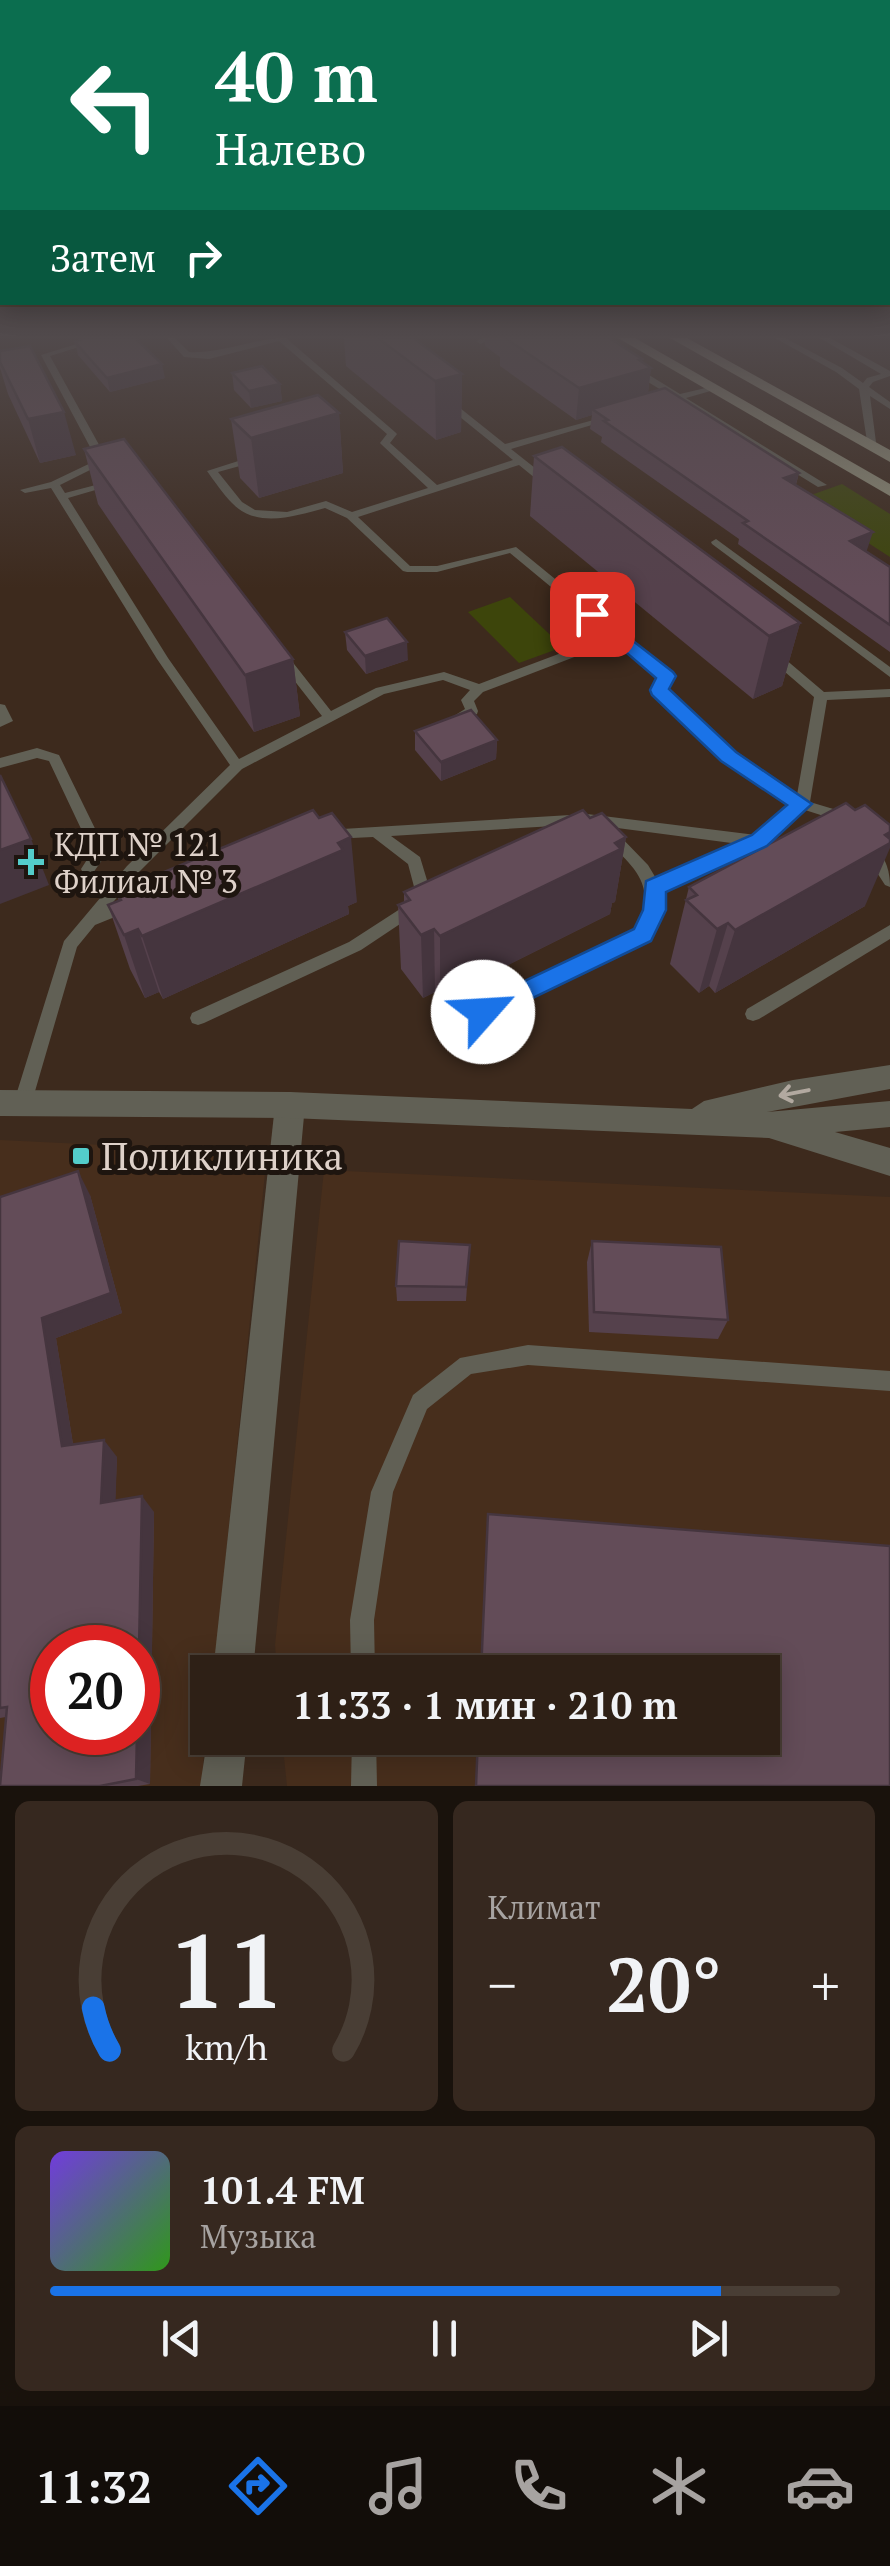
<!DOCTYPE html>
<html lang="ru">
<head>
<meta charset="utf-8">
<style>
  body { margin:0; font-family:"PT Serif",serif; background:#36281f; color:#f1f3f6; height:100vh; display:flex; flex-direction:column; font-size:38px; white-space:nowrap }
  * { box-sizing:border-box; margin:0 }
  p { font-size:32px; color:#a7a3a1 }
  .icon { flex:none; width:55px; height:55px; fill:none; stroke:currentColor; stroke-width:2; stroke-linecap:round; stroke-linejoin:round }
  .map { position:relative; height:1786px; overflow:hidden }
  .side { display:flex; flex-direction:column; gap:15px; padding:15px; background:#19120c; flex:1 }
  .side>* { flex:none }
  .hud { position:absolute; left:0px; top:0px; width:890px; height:305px; box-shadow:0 5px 25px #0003,0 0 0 2px #493e35; background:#0b6e4f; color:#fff; overflow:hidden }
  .speed { position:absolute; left:30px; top:1625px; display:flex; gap:20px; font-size:50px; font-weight:700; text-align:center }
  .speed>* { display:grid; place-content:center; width:130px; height:130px; border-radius:50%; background:#2e2016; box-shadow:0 5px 25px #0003,0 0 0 2px #493e35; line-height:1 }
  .speed .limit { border:15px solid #d22; background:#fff; color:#111 }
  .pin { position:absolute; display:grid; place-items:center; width:85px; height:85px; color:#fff; margin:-42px; border-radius:20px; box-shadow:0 5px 15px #0006 }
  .me { position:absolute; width:110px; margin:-55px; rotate:64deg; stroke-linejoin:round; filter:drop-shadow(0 0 8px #0008) }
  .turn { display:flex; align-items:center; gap:35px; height:210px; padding:0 50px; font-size:45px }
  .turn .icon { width:130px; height:130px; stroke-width:2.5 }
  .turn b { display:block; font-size:70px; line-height:85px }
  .then { display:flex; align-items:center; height:95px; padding:0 50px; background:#0003; gap:20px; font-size:38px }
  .big { font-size:75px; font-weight:600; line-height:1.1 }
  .side .widget { flex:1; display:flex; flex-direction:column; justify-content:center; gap:15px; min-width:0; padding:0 35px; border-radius:15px; background:#36281f }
  .side .dial { align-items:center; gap:0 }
  .dial svg { height:260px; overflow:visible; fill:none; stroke:#493e35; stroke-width:7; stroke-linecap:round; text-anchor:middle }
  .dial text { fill:#f1f3f6; stroke:none }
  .song { display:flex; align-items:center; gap:30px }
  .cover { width:120px; height:120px; border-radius:15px; background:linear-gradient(135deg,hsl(260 70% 55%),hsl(110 70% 35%)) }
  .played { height:10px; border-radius:5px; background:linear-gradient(90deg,#1a73e8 85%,#493e35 85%) }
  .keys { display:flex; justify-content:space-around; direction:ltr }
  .heat { display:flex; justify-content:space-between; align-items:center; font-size:55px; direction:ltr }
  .side .tiles { flex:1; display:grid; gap:15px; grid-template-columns:1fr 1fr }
  .widget:last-child { grid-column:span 2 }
  .trip { position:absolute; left:190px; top:1655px; width:590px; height:100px; border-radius:0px; background:#2e2016; box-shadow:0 5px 25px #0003,0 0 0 2px #493e35; font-weight:600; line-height:100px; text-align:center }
  .tab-bar { display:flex; height:160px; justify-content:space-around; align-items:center; background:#120d09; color:#a7a3a1 }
  .tab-bar .icon { width:70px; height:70px }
  .tab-bar .on { color:#1a73e8 }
  .tab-bar b { font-size:45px; color:#f1f3f6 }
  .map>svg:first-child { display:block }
  .built { fill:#472e1c; fill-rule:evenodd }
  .green { fill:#3d450b }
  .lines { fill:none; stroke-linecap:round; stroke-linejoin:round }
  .service { fill:#616055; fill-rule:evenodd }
  .minor { fill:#616055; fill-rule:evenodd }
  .tertiary { fill:#616055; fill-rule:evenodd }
  .primary { fill:#91907a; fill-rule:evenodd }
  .wall { fill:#55414c }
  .shaded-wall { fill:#45353e }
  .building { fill:#634c58; stroke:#45353e; stroke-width:2.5 }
  .oneway { stroke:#b2a9a0 }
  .route { fill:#1a73e8; stroke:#114b97; stroke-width:2.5 }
  .poi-dot { fill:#53cdcb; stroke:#1e150f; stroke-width:4 }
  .labels { text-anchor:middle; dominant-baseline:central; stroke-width:10; stroke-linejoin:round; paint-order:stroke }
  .poi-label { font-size:32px; fill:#ded1c9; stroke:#1e150f; text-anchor:start }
  .near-poi-label { font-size:38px; fill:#ded1c9; stroke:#1e150f; text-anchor:start }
</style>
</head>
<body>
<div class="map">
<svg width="890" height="1786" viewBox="0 0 890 1786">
  <rect width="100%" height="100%" fill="#3d2a1d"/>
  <g class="built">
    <path d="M0,1140L248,1152L265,1173L214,1672H208L202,1786H0ZM52,1648H138V1732H52Z"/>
    <polygon points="324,1170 890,1197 890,1786 287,1786 282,1738 762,1738 762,1672 277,1672 275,1645"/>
  </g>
  <g class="green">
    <polygon points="842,484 890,514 890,557 800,499"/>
    <polygon points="510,597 563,647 519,663 468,612"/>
  </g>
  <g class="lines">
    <g class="service">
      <path d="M96,338H108L50,356L108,461L60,485L65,493L111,481L116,484L68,498L168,658L239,759L322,716L279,661V655H287L331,711L376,688L444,672L479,684L609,635L510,553L437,572H407L403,571L347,518L325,508C296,516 256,529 232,503C223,494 215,482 207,471L254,456L258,457V461L218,472L242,502L255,510L287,512L326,501L352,512L428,488L382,445L380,443L387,434L279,341L209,359L184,357L167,338H175L189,352C223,354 253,338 286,338L395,432L397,434L390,443L437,485L513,460L444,404V400H450L505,444L612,415V419L511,449L554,483V487H546L519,465L358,517L410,566H437L516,547L670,673L672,676L666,689C707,728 749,765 797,795L814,697L770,659V653H778L824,692L890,689V697L827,700L810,802L840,811L853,822L851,826H841L830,818L805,810L764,845L660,891L658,918L648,939L483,1019L477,1017L475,1012L477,1007L637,931C656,885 638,871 606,840L604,836L606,832H616L648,865L657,880L739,844L587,824L391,836L420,857L433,900L430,904L361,950L204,1023L198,1025L192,1023L190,1018L192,1013L349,942L417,898L408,864L373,837L331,839L324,834L326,830L587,814L756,835L792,806C742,774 691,735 653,690L659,677L616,641L483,692L474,701L478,711L477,714L456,723L449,719L465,709L461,700L470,690L443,680L384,694L242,769L137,874L109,907L127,900L132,902L135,906L132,910L95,925L77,947L31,1105L28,1110L22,1113L16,1110L13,1105L64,941L127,866L230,765L157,659L51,488L25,493L20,490L51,482L97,460L41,355Z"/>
      <polygon points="483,338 496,338 480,344 476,341"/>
      <polygon points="775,338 785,338 842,368 863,383 867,378 881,374 820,338 830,338 890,371 890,376 873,382 869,387 890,402 890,409 870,396 877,450 868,448 859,389 836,372"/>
      <polygon points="630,367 636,367 680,394 714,386 714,390 686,398 827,485 818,487 677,400 671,400 671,396 630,371"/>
      <polygon points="716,539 890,667 890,677 712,544 711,542"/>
      <polygon points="0,704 5,705 13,721 0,727"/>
      <polygon points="37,748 59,755 107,853 93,873 83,873 81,869 92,852 49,761 37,758 0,768 0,758"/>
      <path d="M870,846C885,853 890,870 890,887L885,885L863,851Z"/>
      <polygon points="890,925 890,939 759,1019 753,1021 747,1019 745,1014 747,1009"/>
      <polygon points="528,1345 890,1371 890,1391 528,1365 471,1374 427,1409 393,1492 374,1620 375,1672 351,1672 350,1620 371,1492 413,1395 460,1358"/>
      <polygon points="352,1738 376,1738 377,1786 351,1786"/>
    </g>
    <g class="minor">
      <polygon points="290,1092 300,1096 305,1105 253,1672 213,1672 275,1105 280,1096"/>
      <polygon points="208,1735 247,1738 242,1786 200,1786"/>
    </g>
    <polygon class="tertiary" points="890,1065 890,1089 767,1112 890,1101 890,1127 835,1132 890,1148 890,1176 769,1138 290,1118 0,1116 0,1090 290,1092 692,1109 704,1101 793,1080"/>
    <g class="primary">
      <polygon points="618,338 635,338 890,484 890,496"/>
      <polygon points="670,338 687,338 890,450 890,462"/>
    </g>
  </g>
  <g class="wall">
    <polygon points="344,338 413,338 462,374 461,432 436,440 346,366"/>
    <polygon points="485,338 609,338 651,368 648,393 799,473 796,485 866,552 890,567 890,652 738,544 739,539 601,442 602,437 590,429 592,415 576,420 500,366 500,357 485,346"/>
    <polygon points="75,342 165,378 110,392 78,355"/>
    <polygon points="0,351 76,455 40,463 8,394 0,368"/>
    <polygon points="232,373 280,384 282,401 251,408 234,390"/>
    <polygon points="339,413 343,473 259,498 240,478 231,419"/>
    <polygon points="84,449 293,659 300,716 254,732 98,504"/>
    <polygon points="534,456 800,623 782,686 753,699 530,516"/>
    <polygon points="345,632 408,660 366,674 347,650"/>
    <polygon points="415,731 497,740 496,759 441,781 415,750"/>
    <polygon points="590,818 626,837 615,902 612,903 610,914 440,999 435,992 423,998 401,969 398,905 404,902 404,892"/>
    <polygon points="689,887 865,906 715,993 709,986 699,993 670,964"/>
    <polygon points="116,892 357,902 348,906 349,914 163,999 159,992 145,998 130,969 108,905 119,901"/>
    <polygon points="90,1195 122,1313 56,1338 73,1444 117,1457 115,1501 154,1512 150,1784 138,1786 0,1786 6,1717 0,1718 0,1197"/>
    <polygon points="592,1241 728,1320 718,1339 589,1332 587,1262"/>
    <polygon points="470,1245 466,1301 397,1301 396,1286"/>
  </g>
  <g class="shaded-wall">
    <polygon points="642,359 641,371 651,368 647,399 592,409 592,415 576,420 579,388"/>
    <polygon points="162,364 165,378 110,392 107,378"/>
    <polygon points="462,374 461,432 436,440 435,381"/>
    <polygon points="280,384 282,401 251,408 249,391"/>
    <polygon points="64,412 76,455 40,463 28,419"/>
    <polygon points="339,413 343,473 259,498 251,438"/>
    <polygon points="799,473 793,494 784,478"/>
    <polygon points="873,532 866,553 850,541"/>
    <polygon points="800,623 782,686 753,699 769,636"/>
    <polygon points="407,642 408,660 366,674 365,656"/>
    <polygon points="293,659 300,716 254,732 245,675"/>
    <polygon points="497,740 496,759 441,781 441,762"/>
    <polygon points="890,832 890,848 865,906 715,993 735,930"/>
    <polygon points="351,837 357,902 348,906 349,914 163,999 142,936"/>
    <polygon points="626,837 615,902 612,903 610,914 440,999 440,936"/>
    <polygon points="31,839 49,885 0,904 0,850"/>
    <polygon points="728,923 709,986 699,993 717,929"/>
    <polygon points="138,929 159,992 145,998 124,935"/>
    <polygon points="434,929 435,992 423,998 421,935"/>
    <polygon points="78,1171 90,1195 122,1313 56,1338 76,1463 62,1446 42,1318"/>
    <polygon points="104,1440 117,1457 115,1518 101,1503"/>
    <polygon points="142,1496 154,1512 150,1784 136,1779"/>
  </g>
  <g class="building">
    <polygon points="85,338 135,338 162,364 107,378 75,342"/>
    <polygon points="378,338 413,338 462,374 435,381"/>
    <polygon points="505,338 609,338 642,359 639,360 651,368 579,388"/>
    <polygon points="30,346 64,412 28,419 0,362 0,351"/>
    <polygon points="262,366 280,384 249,391 232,373"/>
    <polygon points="665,388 799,473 784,478 873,532 850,541 890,567 890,625 743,523 748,521 604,421 608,420 592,409"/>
    <polygon points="318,395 339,413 251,438 231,419"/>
    <polygon points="124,439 293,659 245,675 84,449"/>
    <polygon points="562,447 800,623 769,636 534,456"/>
    <polygon points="387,618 407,642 365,656 345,632"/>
    <polygon points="471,710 497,740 441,762 415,731"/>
    <polygon points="0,775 31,839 0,850"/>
    <polygon points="846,803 855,810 865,805 890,825 890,832 885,835 890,839 890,843 735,930 728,923 717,929 686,900 697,895 689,887"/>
    <polygon points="313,810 319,818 332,813 351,837 338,843 343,850 142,936 138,929 124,935 108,905 121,900 116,892"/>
    <polygon points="583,810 590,818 602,813 626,837 615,843 621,849 440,936 434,929 421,935 398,905 410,900 404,892"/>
    <polygon points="78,1171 111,1293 42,1318 62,1446 104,1440 101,1503 142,1496 138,1702 138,1648 52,1648 52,1732 137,1732 136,1779 100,1786 0,1786 7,1707 0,1708 0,1197"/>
    <polygon points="399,1241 470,1245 466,1287 396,1286"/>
    <polygon points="592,1241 721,1247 728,1320 594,1312"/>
    <polygon points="488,1514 890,1546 890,1786 476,1786 478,1738 762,1738 762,1672 481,1672"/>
  </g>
  <defs><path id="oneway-shaft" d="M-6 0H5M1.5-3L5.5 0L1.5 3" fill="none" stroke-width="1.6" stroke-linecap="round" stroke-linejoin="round" transform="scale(2.5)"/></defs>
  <use class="oneway" href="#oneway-shaft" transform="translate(794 1093) rotate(169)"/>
  <linearGradient id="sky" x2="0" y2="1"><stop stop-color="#221710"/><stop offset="0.57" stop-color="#514a4c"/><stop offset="1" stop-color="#514a4c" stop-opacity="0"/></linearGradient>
  <rect width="890" height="588" fill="url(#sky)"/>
  <polygon class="route" points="592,609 673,672 676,676 669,689 736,752 812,804 767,846 666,892 666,910 651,941 483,1022 474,1019 470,1012 474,1005 634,929 643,910 646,881 752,835 787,805 721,761 652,695 650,690 656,678 586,618 583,614"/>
  <g class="poi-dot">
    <path d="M26 847h10v10h10v10h-10v10h-10v-10h-10v-10h10z"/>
    <rect x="71" y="1146" width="20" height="20" rx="5"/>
  </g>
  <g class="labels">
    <g class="poi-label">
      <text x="54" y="844">КДП № 121<tspan x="54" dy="37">Филиал № 3</tspan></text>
    </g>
    <g class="near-poi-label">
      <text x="101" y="1156">Поликлиника</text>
    </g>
  </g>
</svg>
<div class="speed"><div class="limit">20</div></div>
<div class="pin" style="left:592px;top:614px;background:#d93025"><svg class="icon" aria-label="arrive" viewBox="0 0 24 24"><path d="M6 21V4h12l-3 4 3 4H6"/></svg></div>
<svg class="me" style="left:483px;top:1012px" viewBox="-20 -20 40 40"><circle r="19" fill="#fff"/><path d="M0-13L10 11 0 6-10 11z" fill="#1a73e8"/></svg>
<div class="trip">11:33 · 1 мин · 210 m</div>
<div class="hud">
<div class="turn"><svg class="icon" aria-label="left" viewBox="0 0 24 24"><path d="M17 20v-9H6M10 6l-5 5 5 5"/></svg><div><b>40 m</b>Налево</div></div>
<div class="then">Затем<svg class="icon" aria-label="right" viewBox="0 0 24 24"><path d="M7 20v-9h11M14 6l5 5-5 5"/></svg></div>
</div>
</div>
<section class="side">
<div class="tiles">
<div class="widget dial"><svg viewBox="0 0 100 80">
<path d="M14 69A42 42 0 1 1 86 69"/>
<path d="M14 69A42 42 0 0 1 9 56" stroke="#1a73e8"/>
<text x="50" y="56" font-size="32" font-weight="700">11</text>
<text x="50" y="72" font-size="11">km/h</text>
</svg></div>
<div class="widget"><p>Климат</p>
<div class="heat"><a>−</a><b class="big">20°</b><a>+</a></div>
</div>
<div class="widget">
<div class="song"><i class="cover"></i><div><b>101.4 FM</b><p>Музыка</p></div></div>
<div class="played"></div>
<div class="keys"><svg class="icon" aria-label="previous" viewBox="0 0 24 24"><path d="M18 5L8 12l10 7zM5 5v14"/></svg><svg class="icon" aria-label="pause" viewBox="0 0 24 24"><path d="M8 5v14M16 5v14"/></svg><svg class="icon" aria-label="next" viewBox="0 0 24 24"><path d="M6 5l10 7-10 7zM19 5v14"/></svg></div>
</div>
</div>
</section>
<nav class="tab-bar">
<b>11:32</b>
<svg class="icon on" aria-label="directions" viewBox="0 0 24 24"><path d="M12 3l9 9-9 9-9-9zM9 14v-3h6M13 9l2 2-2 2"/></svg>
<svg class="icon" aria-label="music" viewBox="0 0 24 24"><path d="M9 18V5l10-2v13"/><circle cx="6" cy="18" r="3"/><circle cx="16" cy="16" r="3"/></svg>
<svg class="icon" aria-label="phone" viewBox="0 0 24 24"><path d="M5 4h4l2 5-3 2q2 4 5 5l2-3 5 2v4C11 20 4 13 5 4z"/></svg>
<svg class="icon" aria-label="climate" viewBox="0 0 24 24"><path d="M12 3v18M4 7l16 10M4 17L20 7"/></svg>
<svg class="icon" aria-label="car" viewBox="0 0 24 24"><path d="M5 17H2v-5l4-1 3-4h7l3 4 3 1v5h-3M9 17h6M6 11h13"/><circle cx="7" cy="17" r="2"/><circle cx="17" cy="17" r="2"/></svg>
</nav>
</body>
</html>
